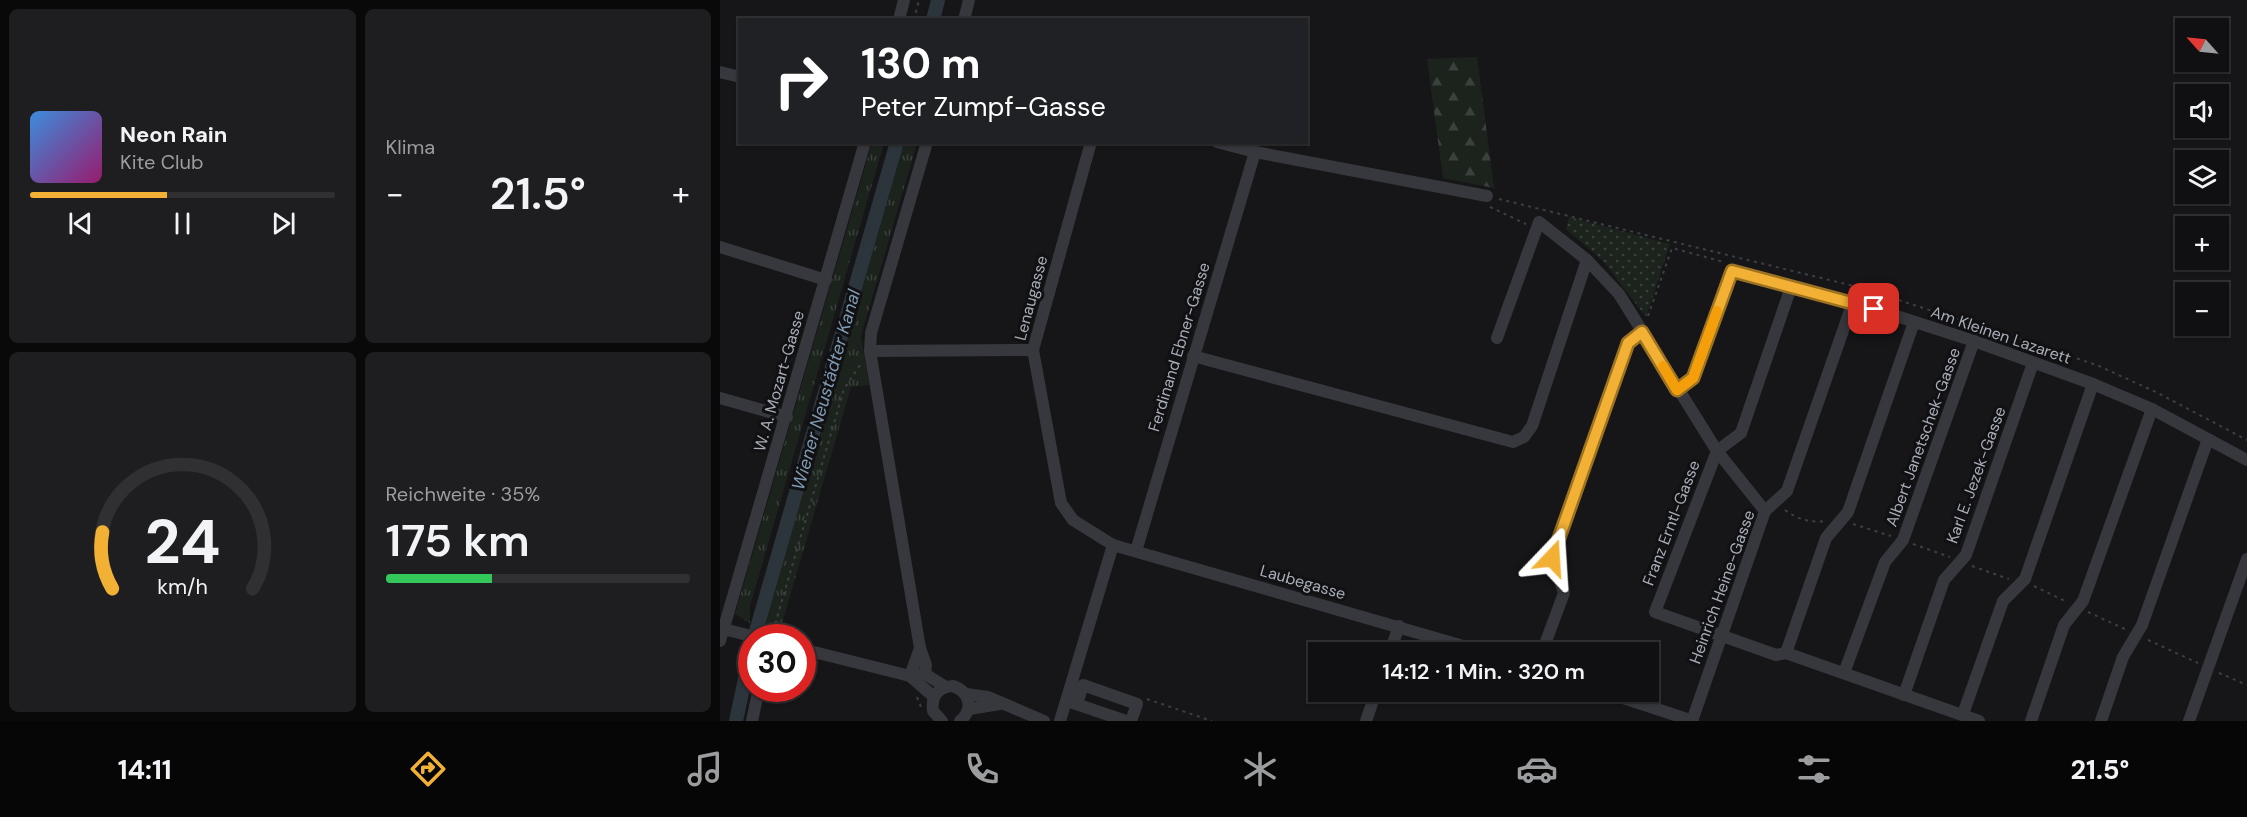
<!DOCTYPE html>
<html lang="de">
<head>
<meta charset="utf-8">
<style>
  body { margin:0; font-family:"DM Sans",sans-serif; background:#1e1e20; color:#f1f3f6; height:100vh; display:flex; flex-direction:column; font-size:22px; white-space:nowrap }
  * { box-sizing:border-box; margin:0 }
  p { font-size:20px; color:#9c9d9f }
  .icon { flex:none; width:33px; height:33px; fill:none; stroke:currentColor; stroke-width:2; stroke-linecap:round; stroke-linejoin:round }
  .map { position:relative; flex:1; overflow:hidden }
  .drawer { display:flex; flex-direction:column; gap:9px; padding:9px; background:#09090a; width:720px }
  .drawer>* { flex:none }
  .guide { position:absolute; left:18px; top:18px; width:570px; height:126px; border-radius:0px; box-shadow:0 2px 4px #0004,0 0 0 2px #303032; background:#202124; color:#fff; overflow:hidden }
  .needle { width:39px; rotate:297deg }
  .buttons { position:absolute; left:1455px; top:18px; display:grid; gap:12px }
  .buttons a { display:grid; place-items:center; width:54px; height:54px; border-radius:0px; background:#101012; box-shadow:0 2px 4px #0004,0 0 0 2px #303032; font-size:30px }
  .speed { position:absolute; left:18px; top:624px; display:flex; gap:12px; font-size:30px; font-weight:700; text-align:center }
  .speed>* { display:grid; place-content:center; width:78px; height:78px; border-radius:50%; background:#101012; box-shadow:0 2px 4px #0004,0 0 0 2px #303032; line-height:1 }
  .speed .limit { border:9px solid #d22; background:#fff; color:#111 }
  .pin { position:absolute; display:grid; place-items:center; width:51px; height:51px; color:#fff; margin:-26px; border-radius:12px; box-shadow:0 3px 9px #0006 }
  .me { position:absolute; width:66px; margin:-33px; rotate:20deg; stroke-linejoin:round; filter:drop-shadow(0 0 4px #0008) }
  .turn { display:flex; align-items:center; gap:21px; height:126px; padding:0 24px; font-size:27px }
  .turn .icon { width:78px; height:78px; stroke-width:2.5 }
  .turn b { display:block; font-size:42px; line-height:51px }
  .big { font-size:45px; font-weight:600; line-height:1.1 }
  .drawer .tile { flex:1; display:flex; flex-direction:column; justify-content:center; gap:9px; min-width:0; padding:0 21px; border-radius:9px; background:#1e1e20 }
  .drawer .dial { align-items:center; gap:0 }
  .dial svg { height:156px; overflow:visible; fill:none; stroke:#303032; stroke-width:7; stroke-linecap:round; text-anchor:middle }
  .dial text { fill:#f1f3f6; stroke:none }
  .song { display:flex; align-items:center; gap:18px }
  .cover { width:72px; height:72px; border-radius:9px; background:linear-gradient(135deg,hsl(210 70% 55%),hsl(320 70% 35%)) }
  .played { height:6px; border-radius:3px; background:linear-gradient(90deg,#f2b134 45%,#303032 45%) }
  .keys { display:flex; justify-content:space-around; direction:ltr }
  .heat { display:flex; justify-content:space-between; align-items:center; font-size:33px; direction:ltr }
  .charge { height:9px; border-radius:4px; background:linear-gradient(90deg,#34c759 35%,#303032 0) }
  .drawer .tiles { flex:1; display:grid; gap:9px; grid-template-columns:repeat(2,1fr) }
  .trip { position:absolute; left:588px; top:642px; width:351px; height:60px; border-radius:0px; background:#101012; box-shadow:0 2px 4px #0004,0 0 0 2px #303032; font-weight:600; line-height:60px; text-align:center }
  .dock { display:flex; height:96px; justify-content:space-around; align-items:center; background:#060607; color:#9c9d9f }
  .dock .icon { width:42px; height:42px }
  .dock .current { color:#f2b134 }
  .dock b { font-size:27px; color:#f1f3f6 }
  main { display:flex; flex:1; min-height:0 }
  .map>svg:first-child { display:block }
  .grass { fill:url(#grass-tufts) }
  .forest { fill:url(#forest-firs) }
  .park { fill:url(#park-dots) }
  .lines { fill:none; stroke-linecap:round; stroke-linejoin:round }
  .canal { stroke:#2c353c; stroke-width:14 }
  .path { stroke:#3d3f44; stroke-width:2; stroke-dasharray:3 4.5; stroke-linecap:butt }
  .minor { stroke:#37383d; stroke-width:12 }
  .route-casing { stroke:#9d7322; stroke-width:15 }
  .route { stroke:#f2b134; stroke-width:10 }
  .slow { stroke:#f59e0b; stroke-width:10 }
  .labels { text-anchor:middle; dominant-baseline:central; stroke-width:6; stroke-linejoin:round; paint-order:stroke }
  .street-label { font-size:16px; fill:#a8adb8; stroke:#111113 }
  .water-label { font-size:18px; font-style:italic; fill:#7f9bb3; stroke:#111113 }
</style>
</head>
<body>
<main>
<section class="drawer">
<div class="tiles">
<div class="tile">
<div class="song"><i class="cover"></i><div><b>Neon Rain</b><p>Kite Club</p></div></div>
<div class="played"></div>
<div class="keys"><svg class="icon" aria-label="previous" viewBox="0 0 24 24"><path d="M18 5L8 12l10 7zM5 5v14"/></svg><svg class="icon" aria-label="pause" viewBox="0 0 24 24"><path d="M8 5v14M16 5v14"/></svg><svg class="icon" aria-label="next" viewBox="0 0 24 24"><path d="M6 5l10 7-10 7zM19 5v14"/></svg></div>
</div>
<div class="tile"><p>Klima</p>
<div class="heat"><a>−</a><b class="big">21.5°</b><a>+</a></div>
</div>
<div class="tile dial"><svg viewBox="0 0 100 80">
<path d="M14 69A42 42 0 1 1 86 69"/>
<path d="M14 69A42 42 0 0 1 9 40" stroke="#f2b134"/>
<text x="50" y="56" font-size="32" font-weight="700">24</text>
<text x="50" y="72" font-size="11">km/h</text>
</svg></div>
<div class="tile"><p>Reichweite · 35%</p><b class="big">175 km</b><div class="charge"></div></div>
</div>
</section>
<div class="map">
<svg width="1527" height="721" viewBox="0 0 1527 721">
  <defs>
    <pattern id="grass-tufts" width="24" height="20" patternUnits="userSpaceOnUse" patternTransform="scale(1.5)"><rect width="24" height="20" fill="#1c231d"/><path d="M3 7l-1-3M5 7V3M7 7l1-3M15 17l-1-3M17 17v-4M19 17l1-3" fill="none" stroke="#3a403c"/></pattern>
    <pattern id="forest-firs" width="22" height="20" patternUnits="userSpaceOnUse" patternTransform="scale(1.5)"><rect width="22" height="20" fill="#1c231d"/><path d="M5 1l3.5 6h-7zM16 11l3.5 6h-7z" fill="#3a403c"/></pattern>
    <pattern id="park-dots" width="8" height="8" patternUnits="userSpaceOnUse" patternTransform="scale(1.5)"><rect width="8" height="8" fill="#1c231d"/><path d="M2 2h.1M6 6h.1" fill="none" stroke="#3a403c" stroke-width="1.8" stroke-linecap="round"/></pattern>
  </defs>
  <rect width="100%" height="100%" fill="#161618"/>
  <g class="grass">
    <polygon points="152,143 164,143 30,606 30,623 15,614"/>
    <polygon points="184,143 197,143 141,336 149,385 131,387 60,630 45,624"/>
  </g>
  <polygon class="forest" points="757,57 774,188 723,178 707,59"/>
  <polygon class="park" points="849,217 950,244 926,317 884,262 846,229"/>
  <g class="lines">
    <g class="canal">
      <polyline points="213,20 218,0"/>
      <polyline points="34,638 177,142"/>
      <polyline points="16,721 32,646"/>
    </g>
    <g class="path">
      <polyline points="194,20 199,0"/>
      <polyline points="779,199 1138,287 1318,345 1379,366 1438,393 1527,440"/>
      <polyline points="770,207 806,224"/>
      <polyline points="928,316 952,248 1004,262"/>
      <path d="M1065,510C1077,519 1089,523 1104,521"/>
      <polyline points="1133,524 1171,536"/>
      <polyline points="1193,544 1230,557"/>
      <polyline points="1252,566 1289,579"/>
      <polyline points="1314,586 1347,602"/>
      <polyline points="1368,612 1407,630"/>
      <polyline points="51,638 124,389 140,365"/>
      <polyline points="1428,640 1478,663"/>
      <polyline points="1499,673 1527,685"/>
      <polyline points="197,697 201,707"/>
      <polyline points="427,699 492,721"/>
    </g>
    <g class="minor">
      <polyline points="179,20 184,0"/>
      <polyline points="244,20 249,0"/>
      <polyline points="0,72 20,77"/>
      <polyline points="371,142 313,350 341,503 353,520 393,545 764,652"/>
      <polyline points="497,142 535,152 767,196"/>
      <polyline points="0,247 106,280"/>
      <polyline points="1071,287 1021,433 997,451 935,612 1056,655 1066,653 1259,721"/>
      <polyline points="777,338 819,222 867,260 899,294 997,451 1045,511"/>
      <polyline points="150,351 313,350"/>
      <polyline points="473,356 793,442 804,437 812,426 867,260"/>
      <polyline points="957,390 973,378 1012,271 1133,302 1254,341 1373,384 1432,409 1527,460"/>
      <polyline points="0,398 67,417"/>
      <polyline points="416,551 535,152"/>
      <polyline points="0,628 39,638"/>
      <polyline points="0,641 145,142"/>
      <polyline points="82,649 190,676 205,674 226,687"/>
      <polyline points="670,652 679,626"/>
      <polyline points="822,652 844,593 832,557 908,343 922,332"/>
      <polyline points="1066,653 1106,538 1128,512 1194,322"/>
      <polyline points="1124,673 1165,562 1183,540 1254,341"/>
      <polyline points="205,674 206,665 200,648 150,351 151,333 207,142"/>
      <polyline points="190,676 214,697"/>
      <polyline points="190,676 200,648"/>
      <polyline points="885,692 973,721"/>
      <polyline points="246,694 268,697 324,721"/>
      <polyline points="1184,695 1224,580 1246,555 1313,363"/>
      <polyline points="350,702 406,721"/>
      <polyline points="357,704 363,685 417,704 411,721"/>
      <polyline points="249,709 280,704"/>
      <polyline points="1243,714 1283,601 1305,579 1373,384"/>
      <polyline points="32,721 39,688"/>
      <path d="M222,721L213,711C211,696 218,687 233,686C250,692 254,709 240,721"/>
      <polyline points="340,721 393,545"/>
      <polyline points="646,721 656,692"/>
      <polyline points="972,721 1045,511 1067,491 1133,302"/>
      <polyline points="1311,721 1344,625 1363,601 1432,409"/>
      <polyline points="1381,721 1403,657 1422,625 1488,439"/>
      <polyline points="1469,721 1527,559"/>
    </g>
  </g>
  <g class="lines">
    <defs>
      <polyline id="route" points="832,558 908,343 922,332 957,390 973,378 1012,271 1154,309"/>
    </defs>
    <use href="#route" class="route-casing"/>
    <use href="#route" class="route"/>
    <polyline class="slow" points="943,366 957,390 973,378 997,311"/>
  </g>
  <g class="labels">
    <g class="street-label">
      <text transform="translate(311 298) rotate(-75)">Lenaugasse</text>
      <text transform="translate(1281 335) rotate(19)">Am Kleinen Lazarett</text>
      <text transform="translate(459 347) rotate(-73)">Ferdinand Ebner-Gasse</text>
      <text transform="translate(59 381) rotate(-74)">W. A. Mozart-Gasse</text>
      <text transform="translate(1203 437) rotate(-70)">Albert Janetschek-Gasse</text>
      <text transform="translate(1256 475) rotate(-70)">Karl E. Jezek-Gasse</text>
      <text transform="translate(951 523) rotate(-69)">Franz Erntl-Gasse</text>
      <text transform="translate(583 582) rotate(16)">Laubegasse</text>
      <text transform="translate(1002 587) rotate(-70)">Heinrich Heine-Gasse</text>
    </g>
    <g class="water-label">
      <text transform="translate(106 390) rotate(-74)">Wiener Neustädter Kanal</text>
    </g>
  </g>
</svg>
<div class="buttons">
<a><svg class="needle" viewBox="-14 -14 28 28"><path d="M0-13l5 13h-10z" fill="#e53935"/><path d="M0 13l5-13h-10z" fill="#9c9d9f"/></svg></a>
<a><svg class="icon" aria-label="sound" viewBox="0 0 24 24"><path d="M4 9h4l5-4v14l-5-4H4zM17 9q2 3 0 6"/></svg></a>
<a><svg class="icon" aria-label="layers" viewBox="0 0 24 24"><path d="M12 4l9 5-9 5-9-5zM3 14l9 5 9-5"/></svg></a>
<a>+</a>
<a>−</a>
</div>
<div class="speed"><div class="limit">30</div></div>
<div class="pin" style="left:1154px;top:309px;background:#d93025"><svg class="icon" aria-label="arrive" viewBox="0 0 24 24"><path d="M6 21V4h12l-3 4 3 4H6"/></svg></div>
<svg class="me" style="left:832px;top:558px" viewBox="-20 -20 40 40"><path d="M0-17L14 15 0 8-14 15z" fill="#f2b134" stroke="#fff" stroke-width="4"/></svg>
<div class="trip">14:12 · 1 Min. · 320 m</div>
<div class="guide">
<div class="turn"><svg class="icon" aria-label="right" viewBox="0 0 24 24"><path d="M7 20v-9h11M14 6l5 5-5 5"/></svg><div><b>130 m</b>Peter Zumpf-Gasse</div></div>
</div>
</div>
</main>
<nav class="dock">
<b>14:11</b>
<svg class="icon current" aria-label="directions" viewBox="0 0 24 24"><path d="M12 3l9 9-9 9-9-9zM9 14v-3h6M13 9l2 2-2 2"/></svg>
<svg class="icon" aria-label="music" viewBox="0 0 24 24"><path d="M9 18V5l10-2v13"/><circle cx="6" cy="18" r="3"/><circle cx="16" cy="16" r="3"/></svg>
<svg class="icon" aria-label="phone" viewBox="0 0 24 24"><path d="M5 4h4l2 5-3 2q2 4 5 5l2-3 5 2v4C11 20 4 13 5 4z"/></svg>
<svg class="icon" aria-label="climate" viewBox="0 0 24 24"><path d="M12 3v18M4 7l16 10M4 17L20 7"/></svg>
<svg class="icon" aria-label="car" viewBox="0 0 24 24"><path d="M5 17H2v-5l4-1 3-4h7l3 4 3 1v5h-3M9 17h6M6 11h13"/><circle cx="7" cy="17" r="2"/><circle cx="17" cy="17" r="2"/></svg>
<svg class="icon" aria-label="filters" viewBox="0 0 24 24"><path d="M4 7h16M4 17h16"/><circle cx="9" cy="7" r="2"/><circle cx="15" cy="17" r="2"/></svg>
<b>21.5°</b>
</nav>
</body>
</html>
